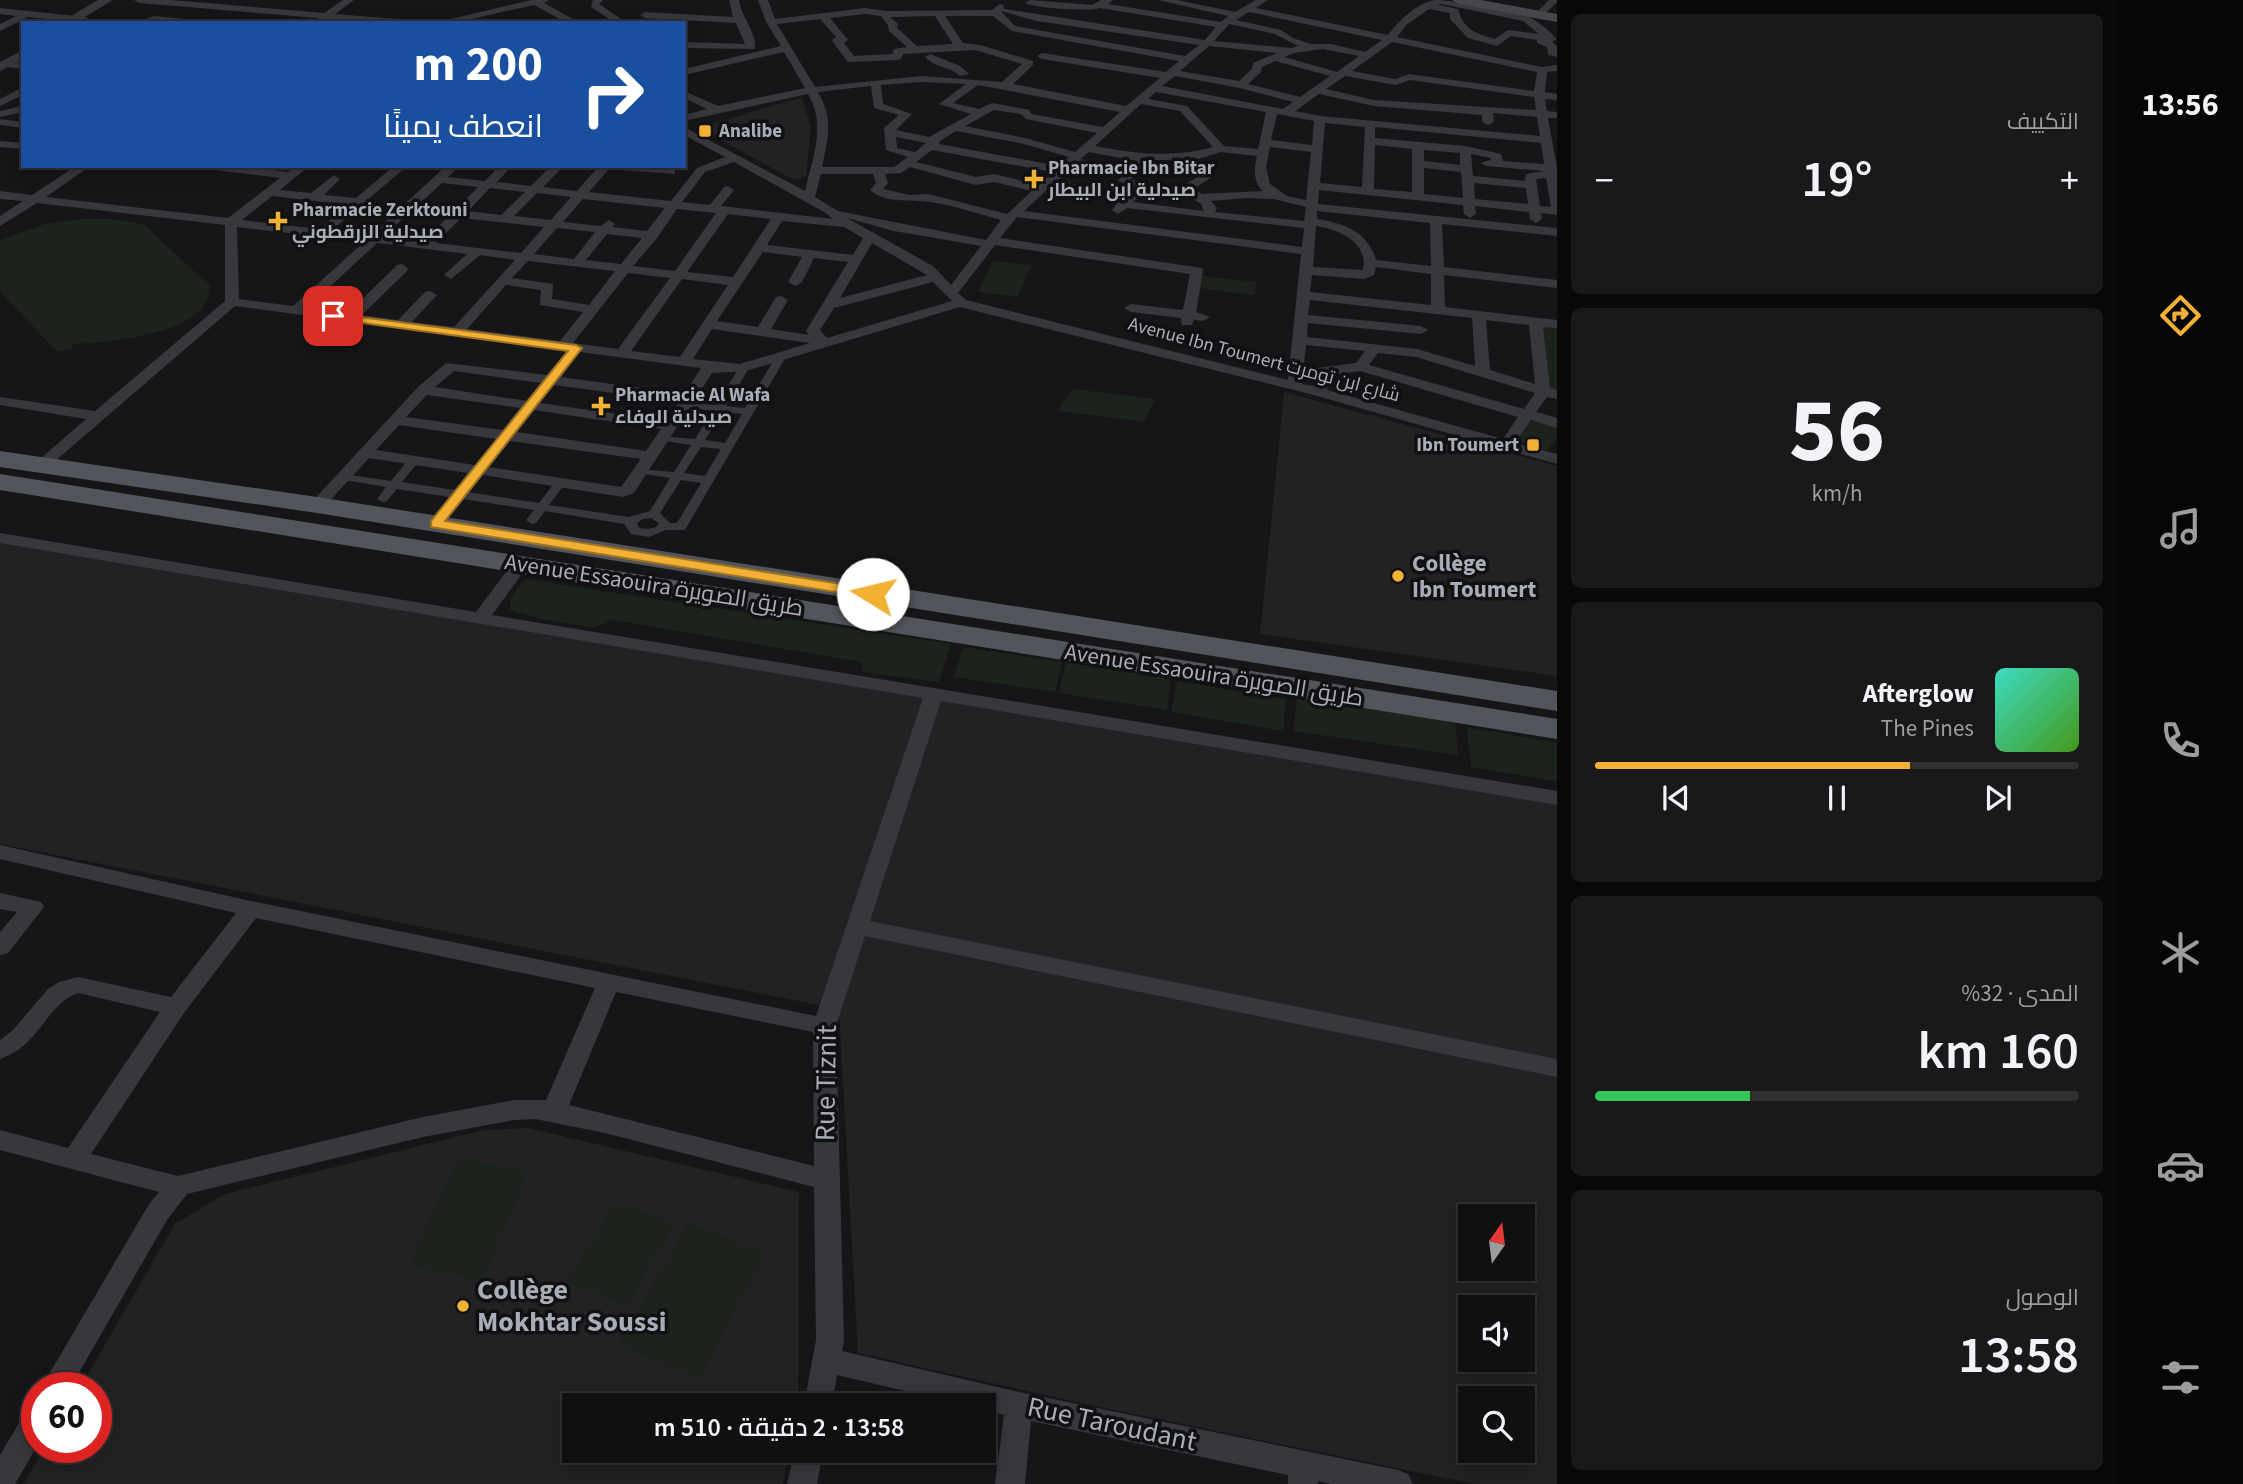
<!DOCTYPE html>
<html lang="ar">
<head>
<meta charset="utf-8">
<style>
  body { margin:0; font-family:"Source Sans 3",Cairo,sans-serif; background:#19191b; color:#f1f3f6; direction:rtl; height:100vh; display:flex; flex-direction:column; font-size:26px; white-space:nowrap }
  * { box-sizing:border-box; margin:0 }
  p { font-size:23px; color:#9c9d9f }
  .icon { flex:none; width:38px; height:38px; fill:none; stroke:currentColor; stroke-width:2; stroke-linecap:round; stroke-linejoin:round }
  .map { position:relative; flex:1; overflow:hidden; direction:ltr }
  .side { display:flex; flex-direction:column; gap:14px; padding:14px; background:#09090a; width:560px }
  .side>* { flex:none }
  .banner { position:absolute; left:21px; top:21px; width:665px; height:147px; border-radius:0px; box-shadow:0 4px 18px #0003,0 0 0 2px #303032; direction:rtl; background:#1a4fa0; color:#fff; overflow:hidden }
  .needle { width:46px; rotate:14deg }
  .controls { position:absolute; left:1458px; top:1204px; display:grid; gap:14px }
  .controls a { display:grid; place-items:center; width:77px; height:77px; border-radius:0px; background:#101012; box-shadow:0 4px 18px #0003,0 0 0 2px #303032; font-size:35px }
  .speed { position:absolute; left:21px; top:1372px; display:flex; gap:14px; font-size:35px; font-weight:700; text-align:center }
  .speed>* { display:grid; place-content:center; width:91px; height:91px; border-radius:50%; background:#101012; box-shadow:0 4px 18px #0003,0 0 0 2px #303032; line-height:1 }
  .speed .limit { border:10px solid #d22; background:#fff; color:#111 }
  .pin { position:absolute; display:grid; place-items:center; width:60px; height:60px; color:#fff; margin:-30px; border-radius:14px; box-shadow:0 4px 10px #0006 }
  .me { position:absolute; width:77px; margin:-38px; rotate:279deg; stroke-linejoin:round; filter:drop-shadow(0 0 5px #0008) }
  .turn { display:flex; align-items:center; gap:24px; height:147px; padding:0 28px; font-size:32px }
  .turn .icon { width:91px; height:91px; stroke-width:2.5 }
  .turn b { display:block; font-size:49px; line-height:60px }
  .big { font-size:52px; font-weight:600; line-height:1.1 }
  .side .card { flex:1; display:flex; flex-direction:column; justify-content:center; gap:10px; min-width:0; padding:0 24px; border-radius:10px; background:#19191b }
  .side .dial { align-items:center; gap:0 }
  .dial b { font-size:91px; line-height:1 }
  .song { display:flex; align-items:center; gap:21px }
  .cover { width:84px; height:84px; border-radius:10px; background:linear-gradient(135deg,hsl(170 70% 55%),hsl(100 70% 35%)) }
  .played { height:7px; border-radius:4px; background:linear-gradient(90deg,#f2b134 65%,#303032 65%) }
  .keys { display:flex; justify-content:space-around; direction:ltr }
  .heat { display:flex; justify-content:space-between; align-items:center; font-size:38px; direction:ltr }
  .charge { height:10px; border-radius:5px; background:linear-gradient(90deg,#34c759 32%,#303032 0) }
  .trip { position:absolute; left:562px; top:1393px; width:434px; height:70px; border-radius:0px; background:#101012; box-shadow:0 4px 18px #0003,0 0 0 2px #303032; font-weight:600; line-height:70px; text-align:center; direction:rtl }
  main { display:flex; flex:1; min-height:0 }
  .tabs { display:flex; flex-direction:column; width:126px; justify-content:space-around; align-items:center; background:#060607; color:#9c9d9f }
  .tabs .icon { width:49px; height:49px }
  .tabs .on { color:#f2b134 }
  .tabs b { font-size:32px; color:#f1f3f6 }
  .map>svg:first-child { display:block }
  .built { fill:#222225; fill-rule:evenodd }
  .green { fill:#1c231d }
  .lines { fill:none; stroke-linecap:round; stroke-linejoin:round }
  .pedestrian { fill:#37383d; fill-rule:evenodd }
  .minor { fill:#37383d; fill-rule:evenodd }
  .tertiary { fill:#37383d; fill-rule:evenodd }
  .secondary { fill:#45474d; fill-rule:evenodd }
  .primary { fill:#53555c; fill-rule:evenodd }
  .route { fill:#f2b134; stroke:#9d7322; stroke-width:2 }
  .poi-dot { fill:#f2b134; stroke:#111113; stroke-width:2.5 }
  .labels { text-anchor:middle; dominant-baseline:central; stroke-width:7; stroke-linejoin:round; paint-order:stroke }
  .far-poi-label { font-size:19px; font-weight:bold; fill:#a8adb8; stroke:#111113; text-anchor:start }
  .far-street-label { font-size:19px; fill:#a8adb8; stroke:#111113 }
  .poi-label { font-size:23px; font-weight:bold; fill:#a8adb8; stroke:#111113; text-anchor:start }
  .street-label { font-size:23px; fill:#a8adb8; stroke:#111113 }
  .near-street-label { font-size:28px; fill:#a8adb8; stroke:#111113 }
  .near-poi-label { font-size:28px; font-weight:bold; fill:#a8adb8; stroke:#111113; text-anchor:start }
</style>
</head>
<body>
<main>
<nav class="tabs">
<b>13:56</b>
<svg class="icon on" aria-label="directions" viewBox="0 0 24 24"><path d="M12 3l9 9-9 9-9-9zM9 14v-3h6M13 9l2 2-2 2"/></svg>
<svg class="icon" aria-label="music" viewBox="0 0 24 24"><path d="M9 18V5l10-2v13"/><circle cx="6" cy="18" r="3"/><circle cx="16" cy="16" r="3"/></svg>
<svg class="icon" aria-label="phone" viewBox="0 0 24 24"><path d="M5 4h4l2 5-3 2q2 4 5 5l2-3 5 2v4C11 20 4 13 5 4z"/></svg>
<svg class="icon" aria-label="climate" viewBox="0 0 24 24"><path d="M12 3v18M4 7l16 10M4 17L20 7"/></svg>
<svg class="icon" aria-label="car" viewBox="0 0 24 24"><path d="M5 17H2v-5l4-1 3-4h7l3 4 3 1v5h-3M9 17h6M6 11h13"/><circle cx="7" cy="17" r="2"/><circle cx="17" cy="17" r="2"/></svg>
<svg class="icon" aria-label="filters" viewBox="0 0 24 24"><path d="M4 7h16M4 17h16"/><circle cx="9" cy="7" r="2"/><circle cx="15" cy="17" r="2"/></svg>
</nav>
<section class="side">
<div class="card"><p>التكييف</p>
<div class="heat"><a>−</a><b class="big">19°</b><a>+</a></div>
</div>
<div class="card dial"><b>56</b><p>km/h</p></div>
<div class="card">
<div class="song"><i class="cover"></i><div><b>Afterglow</b><p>The Pines</p></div></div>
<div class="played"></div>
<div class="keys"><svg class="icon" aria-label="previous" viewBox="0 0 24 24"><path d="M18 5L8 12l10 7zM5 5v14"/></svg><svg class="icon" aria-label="pause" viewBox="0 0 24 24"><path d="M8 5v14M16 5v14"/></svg><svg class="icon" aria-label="next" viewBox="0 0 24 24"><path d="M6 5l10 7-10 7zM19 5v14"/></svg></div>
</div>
<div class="card"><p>المدى · 32%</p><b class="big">160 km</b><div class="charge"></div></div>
<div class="card"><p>الوصول</p><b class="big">13:58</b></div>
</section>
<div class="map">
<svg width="1557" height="1484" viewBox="0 0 1557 1484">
  <rect width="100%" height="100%" fill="#161618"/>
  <g class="built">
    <polygon points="802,97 811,128 806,176 794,180 698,128"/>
    <polygon points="1284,392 1557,466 1557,676 1260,634"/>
    <path d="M0,539L1557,801V1484H1474L1076,1402L858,1353L839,1009L0,844ZM1470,1216H1522V1269H1470ZM1470,1307H1522V1360H1470ZM1470,1398H1522V1451H1470Z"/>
    <polygon points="528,1128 799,1192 798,1405 574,1405 574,1451 789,1451 783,1484 24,1484 45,1447 96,1447 96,1388 80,1388 175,1224 225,1194 484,1130"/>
  </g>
  <g class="green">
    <path d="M79,219H113L143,224L210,286C209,291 208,298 206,302C189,335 105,343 72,344V348L57,352L0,291V240L45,224Z"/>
    <polygon points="993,261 1032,265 1017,297 978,292"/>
    <polygon points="1202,276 1257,282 1254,295 1199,288"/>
    <polygon points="1540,324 1557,326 1557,394 1547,391"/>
    <polygon points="1072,389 1155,399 1144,422 1058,411"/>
    <polygon points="1532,420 1557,426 1557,438 1547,451 1515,442"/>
    <polygon points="525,579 951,644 939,682 862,672 861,662 613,620 594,628 538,618 510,610 510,598"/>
    <polygon points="963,647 1062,662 1055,692 954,677"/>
    <polygon points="1066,662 1171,679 1167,710 1059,693"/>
    <polygon points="1177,681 1286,699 1283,731 1171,712"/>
    <polygon points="1297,698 1455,720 1458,755 1293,731"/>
    <polygon points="1467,727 1557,743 1557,781 1471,767"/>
    <polygon points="458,1158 528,1172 482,1281 409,1265"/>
    <polygon points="616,1201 674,1224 627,1306 567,1281"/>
    <polygon points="688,1223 766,1253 699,1379 618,1345"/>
  </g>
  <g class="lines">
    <path class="pedestrian" d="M782,352L787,355L685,530H666L649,537L631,534L624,524L545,511L536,523L532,524L526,520L534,510L397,489L387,501L383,502L377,499L386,487L344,480L338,477L344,474L391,481L409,459L413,458L419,461L402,482L539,503L555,482L559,481L565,484L549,505L629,517L650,511L670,478L637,473V469L674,472L691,445L660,440V436L695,439L712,411L683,406V402L716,405L742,363L746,362L751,365L726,406L745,408L777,355ZM722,412L742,414L725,443L705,440ZM701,447L721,449L705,476L684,473ZM681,480L701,483L677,523H670L660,513ZM643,519L651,518L659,523L656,527L648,529L639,528L637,523Z"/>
    <g class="minor">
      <polygon points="134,0 172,0 324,13 343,0 354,0 335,14 410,20 415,23 328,19 321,22 317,18 139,3"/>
      <polygon points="531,0 549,0 544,3 580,23 567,23 534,5 453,23 434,23"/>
      <polygon points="593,0 603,0 599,4 627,23 615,23 591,7"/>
      <path d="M729,0H739C741,17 757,33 755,49L684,48V42L745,44L736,23L645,18L640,15L645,12L733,17Z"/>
      <path d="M758,0H768L775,19L865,8L886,11L992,10L1000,4L1003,5L1004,9L1205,40L1216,27L1100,8C1091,12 1034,8 1025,3L1030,0L1092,5L1101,0H1113L1108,4L1221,22L1228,16L1158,0H1177L1235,12L1256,0H1268L1256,8L1388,35C1399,21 1416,3 1435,0C1452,0 1509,10 1527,16C1537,20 1549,31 1557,39L1552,42L1557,46V57L1548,55L1547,47L1537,43V40L1511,36L1497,46L1468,38L1450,19V13L1429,9L1406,25L1397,37L1542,67L1557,65V71L1547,72L1545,92L1557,94V100L1545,99L1547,111L1557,112V118H1548L1557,168V215L1541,213L1542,219L1536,223L1530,219L1529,212L1475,206L1476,214L1470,218L1464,214L1463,205L1319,190L1318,204L1557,228V236L1442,224L1444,267L1557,280V288L1444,275L1445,307L1557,320V328L1543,327L1550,388L1557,390V399L1547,397L1536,412L1557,418V428L1531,420L1515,443L1557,454V464L1314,395L960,307L746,371L712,373L634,493L623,497L483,475L442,527L436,529L428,524L468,473L369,458L323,508H311L309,505L418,387L446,363L547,375L567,351L235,306L47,468L41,470L33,465L86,419L0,405V397L95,411L225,301V225L37,203L0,226V216L23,201L0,199V191L32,195L76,166H90L46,197L228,218L280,178L206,169L200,166H237L288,172L295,166H309L280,190L311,193L334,175L340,179L324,195L356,198L394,166H407L332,230L371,235L446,166H459L448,177L485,181L499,166H512L497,182L531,186L551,166H564L543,187L577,191L599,166L671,169L675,170V174L609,169L589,192L671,201L697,168L725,157L684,135V127L805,191C812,159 827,125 808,94L684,121V115L707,109L684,98V91L718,106L805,88L784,52L684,75V69L781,46L766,22ZM1442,4L1523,21L1539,34L1508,30L1495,39C1476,34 1463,29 1458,9L1438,5ZM1001,11L1037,21L1199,45L1185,56L1015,26ZM1249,12L1382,40L1365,52L1331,44H1311L1293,38L1281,30L1236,20ZM865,14L881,16L888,25L889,31L907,47L894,49L892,54L854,56L844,43L848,40L830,18ZM935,16L953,44L917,46L897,28L898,24L890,17ZM945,16H993L1012,31L1179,61L1166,72L1042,53L1037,56L1042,59L1160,78L1126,106L1013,84L1033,65V61L980,45L963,43ZM820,19L836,37L832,40L833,42L847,61L851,62L897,60L901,59L903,54L975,50L1022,64L1002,82L921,76L815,87L777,24ZM1229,24L1275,34L1298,46L1291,48L1214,41ZM1392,42L1537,72L1534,91L1409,74L1395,79L1352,71ZM1209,46L1277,53L1253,63L1252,69L1239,81L1180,71ZM1323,49L1359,56L1337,72L1284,57L1294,53ZM1275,61L1330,76L1300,97L1248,84L1261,72L1262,67ZM1175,76L1240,88L1293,102L1283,109L1162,86ZM1345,76L1396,85L1410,80L1534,97L1536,110L1374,100L1326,89ZM921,82L966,84L939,104L971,114L929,137L896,130L912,114L883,104L881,85ZM978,85L1120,112L1103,127L1031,114L1030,110L992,103L979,109L953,103ZM871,86L874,108L899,115L884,128L886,150L908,157L894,167H822C828,137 834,120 818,92ZM1156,92L1266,112L1258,149L1224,146L1187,106L1148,99ZM1319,94L1374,106L1482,115V122L1488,125L1494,122L1493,113L1537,117L1540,136L1320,116L1295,111ZM1141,104L1180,111L1213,147C1173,158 1135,154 1095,146ZM994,110L1021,114L1026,119L1097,133L1075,152L1025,138L965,126ZM1277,114L1314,121L1312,145L1271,140ZM1325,123L1365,127L1362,187L1320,183ZM1375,127L1541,143L1544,164L1503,161L1501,154L1465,146L1375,138ZM956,131L1024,144L1069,157L1059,166L939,144L940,141ZM896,137L926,143L915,152L897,148ZM1375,145L1412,149V192L1374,189ZM1270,147L1311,152L1306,200L1287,196L1270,184L1266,167ZM932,150L1053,172L1039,185L994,174L976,177L916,162ZM1424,150L1460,153V165L1424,161ZM1089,152L1137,161L1128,169L1080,159ZM1221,152L1257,156C1254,167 1253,183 1263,191L1202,194L1193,189L1212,177L1192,161ZM1471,154L1491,158V160L1480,163L1486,166L1545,171L1526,174L1525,181L1473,176ZM1152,160H1180L1183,166L1199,176L1178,189L1201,204L1204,211L1133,202L1148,187L1131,179ZM734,162L824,212L833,219L721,206L734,190L728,186L724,187L710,205L682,202L705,172ZM1074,165L1123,175L1118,181L1134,188L1124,197L1058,180ZM910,167L976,185L994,182L1032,191L1007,214L928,194L910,195L883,189L888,183L885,174L901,173ZM1424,168L1461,172L1463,198L1424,194ZM821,174H873L876,183L870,190C885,204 911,199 930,202C954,205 978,214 1001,220L986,240L838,211L815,197ZM1546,178L1551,207L1540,206L1536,179ZM442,183L478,187L424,241L384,236ZM1474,183L1526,188L1528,204L1475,199ZM1052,185L1117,203L1112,210L1118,214L1127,208L1304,228L1302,247L1024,211ZM490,188L525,192L501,215L468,211ZM537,193L571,197L551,220L514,216ZM272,196L348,205L319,229L242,220ZM1247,198L1274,199L1306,207L1304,221L1215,212L1217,208L1211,201ZM583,199L665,208L647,231L613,227L615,224L609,220L601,226L563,222ZM677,209L716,213L675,271L633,266L657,238ZM1317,211L1430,223L1431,266L1376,260C1368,232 1344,223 1317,219ZM728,214L771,219L733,277L687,272ZM1017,217L1301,254L1288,380L966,300L958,293L995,245L1190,274L1183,310L1131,304L1124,308L1131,312L1181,318L1182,325H1192L1194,320L1203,321L1210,317L1196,312L1203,271L1202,268L1000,238ZM461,218L544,227L521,253L436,243ZM847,218L894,231L981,246L951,285L933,266ZM782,221L844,227L863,238L853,255L767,245ZM1316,226C1338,229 1369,242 1363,270L1313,267ZM237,227L364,242L293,306L239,299ZM557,228L595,232L574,259L534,254ZM607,234L642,238L621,264L586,260ZM377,243L467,254L444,275L451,279L480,255L515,260L454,327L412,322L437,295L430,291L425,292L398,320L362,315L407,271L408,268L402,264L397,265L348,313L307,308ZM872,243L927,275L840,298ZM763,252L802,257L788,282L795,286L802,282L814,258L848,262L806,331L809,335L771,329L788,300L781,296L776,297L758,327L717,321ZM528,261L615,271L589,305L552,299L553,284L512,278ZM1376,267L1431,274V305L1310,292L1312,275L1364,279L1374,275ZM628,273L670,278L618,349L573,343ZM682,279L728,285L680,357L631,351ZM933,282L952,301L827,338L820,330L834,308ZM506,285L541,290L540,305L583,312L560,341L467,329ZM1310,300L1472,318L1475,366L1417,349L1307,337L1308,323L1421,334L1428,330L1421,326L1308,315ZM1486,320L1529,325L1535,384L1490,370ZM712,329L810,343L740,364L693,359ZM1306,345L1365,351L1356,363L1317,368L1313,386L1302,384ZM580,352L701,368L684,394L561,377ZM1378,353L1416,357L1535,393L1524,409L1369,365ZM454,371L541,383L527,401L435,387ZM1360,371L1518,417L1503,439L1327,390L1329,375ZM554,385L679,402L666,421L540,403ZM427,395L520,408L503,430L406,417ZM534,410L661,429L646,451L517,432ZM399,425L496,439L475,465L376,450ZM510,441L641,459L621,487L489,467Z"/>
      <polygon points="1549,0 1557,0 1557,2 1542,17 1536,17 1536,13"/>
      <polygon points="0,8 85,17 90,20 84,23 28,17 0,31 0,24 16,16 0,14"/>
      <polygon points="154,16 196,20 201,23 135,23"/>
      <path d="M930,54L960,66L969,74L960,76C950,66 935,68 925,57Z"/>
      <polygon points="5,61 23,63 23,69 1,66 0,64"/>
      <polygon points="23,87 23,95 0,106 0,99"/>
      <polygon points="23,106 23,112 0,117 0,111"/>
      <polygon points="0,119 23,122 23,128 0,125"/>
      <polygon points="0,141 23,143 23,149 0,147"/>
      <path d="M0,533L476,612L515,560L521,559L529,564L492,615L1557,791V805L941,701L870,921L1557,1059V1077L865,936L836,1026L844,1340L842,1351L1019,1392L1398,1470L1408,1474L1413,1484H1331L1318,1481V1484H1288V1475L1031,1421L1025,1484H995L1004,1415L984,1410V1405H965L837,1375L832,1405H804L816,1340L814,1187L605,1133L535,1119L514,1120L423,1137L187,1194L167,1220L70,1388H41L149,1204L159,1192L0,1150V1130L68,1148L160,1012L78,993C46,1004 40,1046 0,1059V1040L13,1030L48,989L59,982L78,977L171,997L236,913L0,859V845L251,901L816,1016L923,698L0,543ZM256,918L595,988L546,1100H514L423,1117L178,1176L91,1154L184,1013ZM616,992L813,1032L814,1166L569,1105Z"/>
      <polygon points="0,893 41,902 44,907 8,953 0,955 0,932 17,912 0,909"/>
      <polygon points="37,1406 37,1446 15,1484 0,1484 0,1455 27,1410"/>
      <polygon points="795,1451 823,1451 817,1484 787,1484"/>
    </g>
    <g class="tertiary">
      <polygon points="98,0 113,0 75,23 59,23"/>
      <polygon points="23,50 23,59 0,71 0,62"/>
    </g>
    <polygon class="secondary" points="1452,0 1481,0 1557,14 1557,22 1459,4"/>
    <g class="primary">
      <polygon points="0,451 317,497 1557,691 1557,711 317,513 0,467"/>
      <polygon points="0,474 1557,719 1557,739 0,490"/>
    </g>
  </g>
  <polygon class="route" points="329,313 576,345 582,348 445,521 873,589 880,594 873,598 431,527 431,521 568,351 333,319 327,316"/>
  <g class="poi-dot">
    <rect x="698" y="124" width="14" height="14" rx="3.5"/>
    <path d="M1030.5 168.5h7v7h7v7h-7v7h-7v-7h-7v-7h7z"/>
    <path d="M274.5 210.5h7v7h7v7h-7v7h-7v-7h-7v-7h7z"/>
    <path d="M597.5 395.5h7v7h7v7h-7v7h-7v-7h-7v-7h7z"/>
    <rect x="1526" y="438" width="14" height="14" rx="3.5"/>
    <circle cx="1398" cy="576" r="7"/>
    <circle cx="463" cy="1306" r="7"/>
  </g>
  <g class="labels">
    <g class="far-poi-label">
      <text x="719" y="131">Analibe</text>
      <text x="1048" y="168">Pharmacie Ibn Bitar<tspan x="1048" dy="22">صيدلية ابن البيطار</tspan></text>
      <text x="292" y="210">Pharmacie Zerktouni<tspan x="292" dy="22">صيدلية الزرقطوني</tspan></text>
      <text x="615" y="395">Pharmacie Al Wafa<tspan x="615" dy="22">صيدلية الوفاء</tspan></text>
      <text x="1519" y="445" text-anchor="end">Ibn Toumert</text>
    </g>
    <g class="far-street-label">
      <text transform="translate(1264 360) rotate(15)">Avenue Ibn Toumert شارع ابن تومرت</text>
    </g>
    <g class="poi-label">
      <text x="1412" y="563">Collège<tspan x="1412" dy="26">Ibn Toumert</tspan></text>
    </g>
    <g class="street-label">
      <text transform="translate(654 585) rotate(9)">Avenue Essaouira طريق الصويرة</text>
      <text transform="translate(1214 675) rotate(9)">Avenue Essaouira طريق الصويرة</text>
    </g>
    <g class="near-street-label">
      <text transform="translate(826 1083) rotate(-89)">Rue Tiznit</text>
      <text transform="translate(1112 1424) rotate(12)">Rue Taroudant</text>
    </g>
    <g class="near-poi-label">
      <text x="477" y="1290">Collège<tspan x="477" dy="32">Mokhtar Soussi</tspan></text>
    </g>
  </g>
</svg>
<div class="controls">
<a><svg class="needle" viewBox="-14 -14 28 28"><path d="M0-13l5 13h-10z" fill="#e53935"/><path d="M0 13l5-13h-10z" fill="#9c9d9f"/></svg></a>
<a><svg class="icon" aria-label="sound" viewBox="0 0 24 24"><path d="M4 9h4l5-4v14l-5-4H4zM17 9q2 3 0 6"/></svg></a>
<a><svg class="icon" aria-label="search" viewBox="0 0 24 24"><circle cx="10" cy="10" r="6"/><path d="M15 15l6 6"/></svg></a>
</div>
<div class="speed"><div class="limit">60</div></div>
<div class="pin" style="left:333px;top:316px;background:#d93025"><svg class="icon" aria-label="arrive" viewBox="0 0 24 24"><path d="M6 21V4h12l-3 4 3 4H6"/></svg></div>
<svg class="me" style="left:873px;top:594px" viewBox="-20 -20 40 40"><circle r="19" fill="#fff"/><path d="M0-13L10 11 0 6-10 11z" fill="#f2b134"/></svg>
<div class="trip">13:58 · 2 دقيقة · 510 m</div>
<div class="banner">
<div class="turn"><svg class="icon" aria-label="right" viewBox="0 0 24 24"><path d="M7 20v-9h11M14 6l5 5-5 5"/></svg><div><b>200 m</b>انعطف يمينًا</div></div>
</div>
</div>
</main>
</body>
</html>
